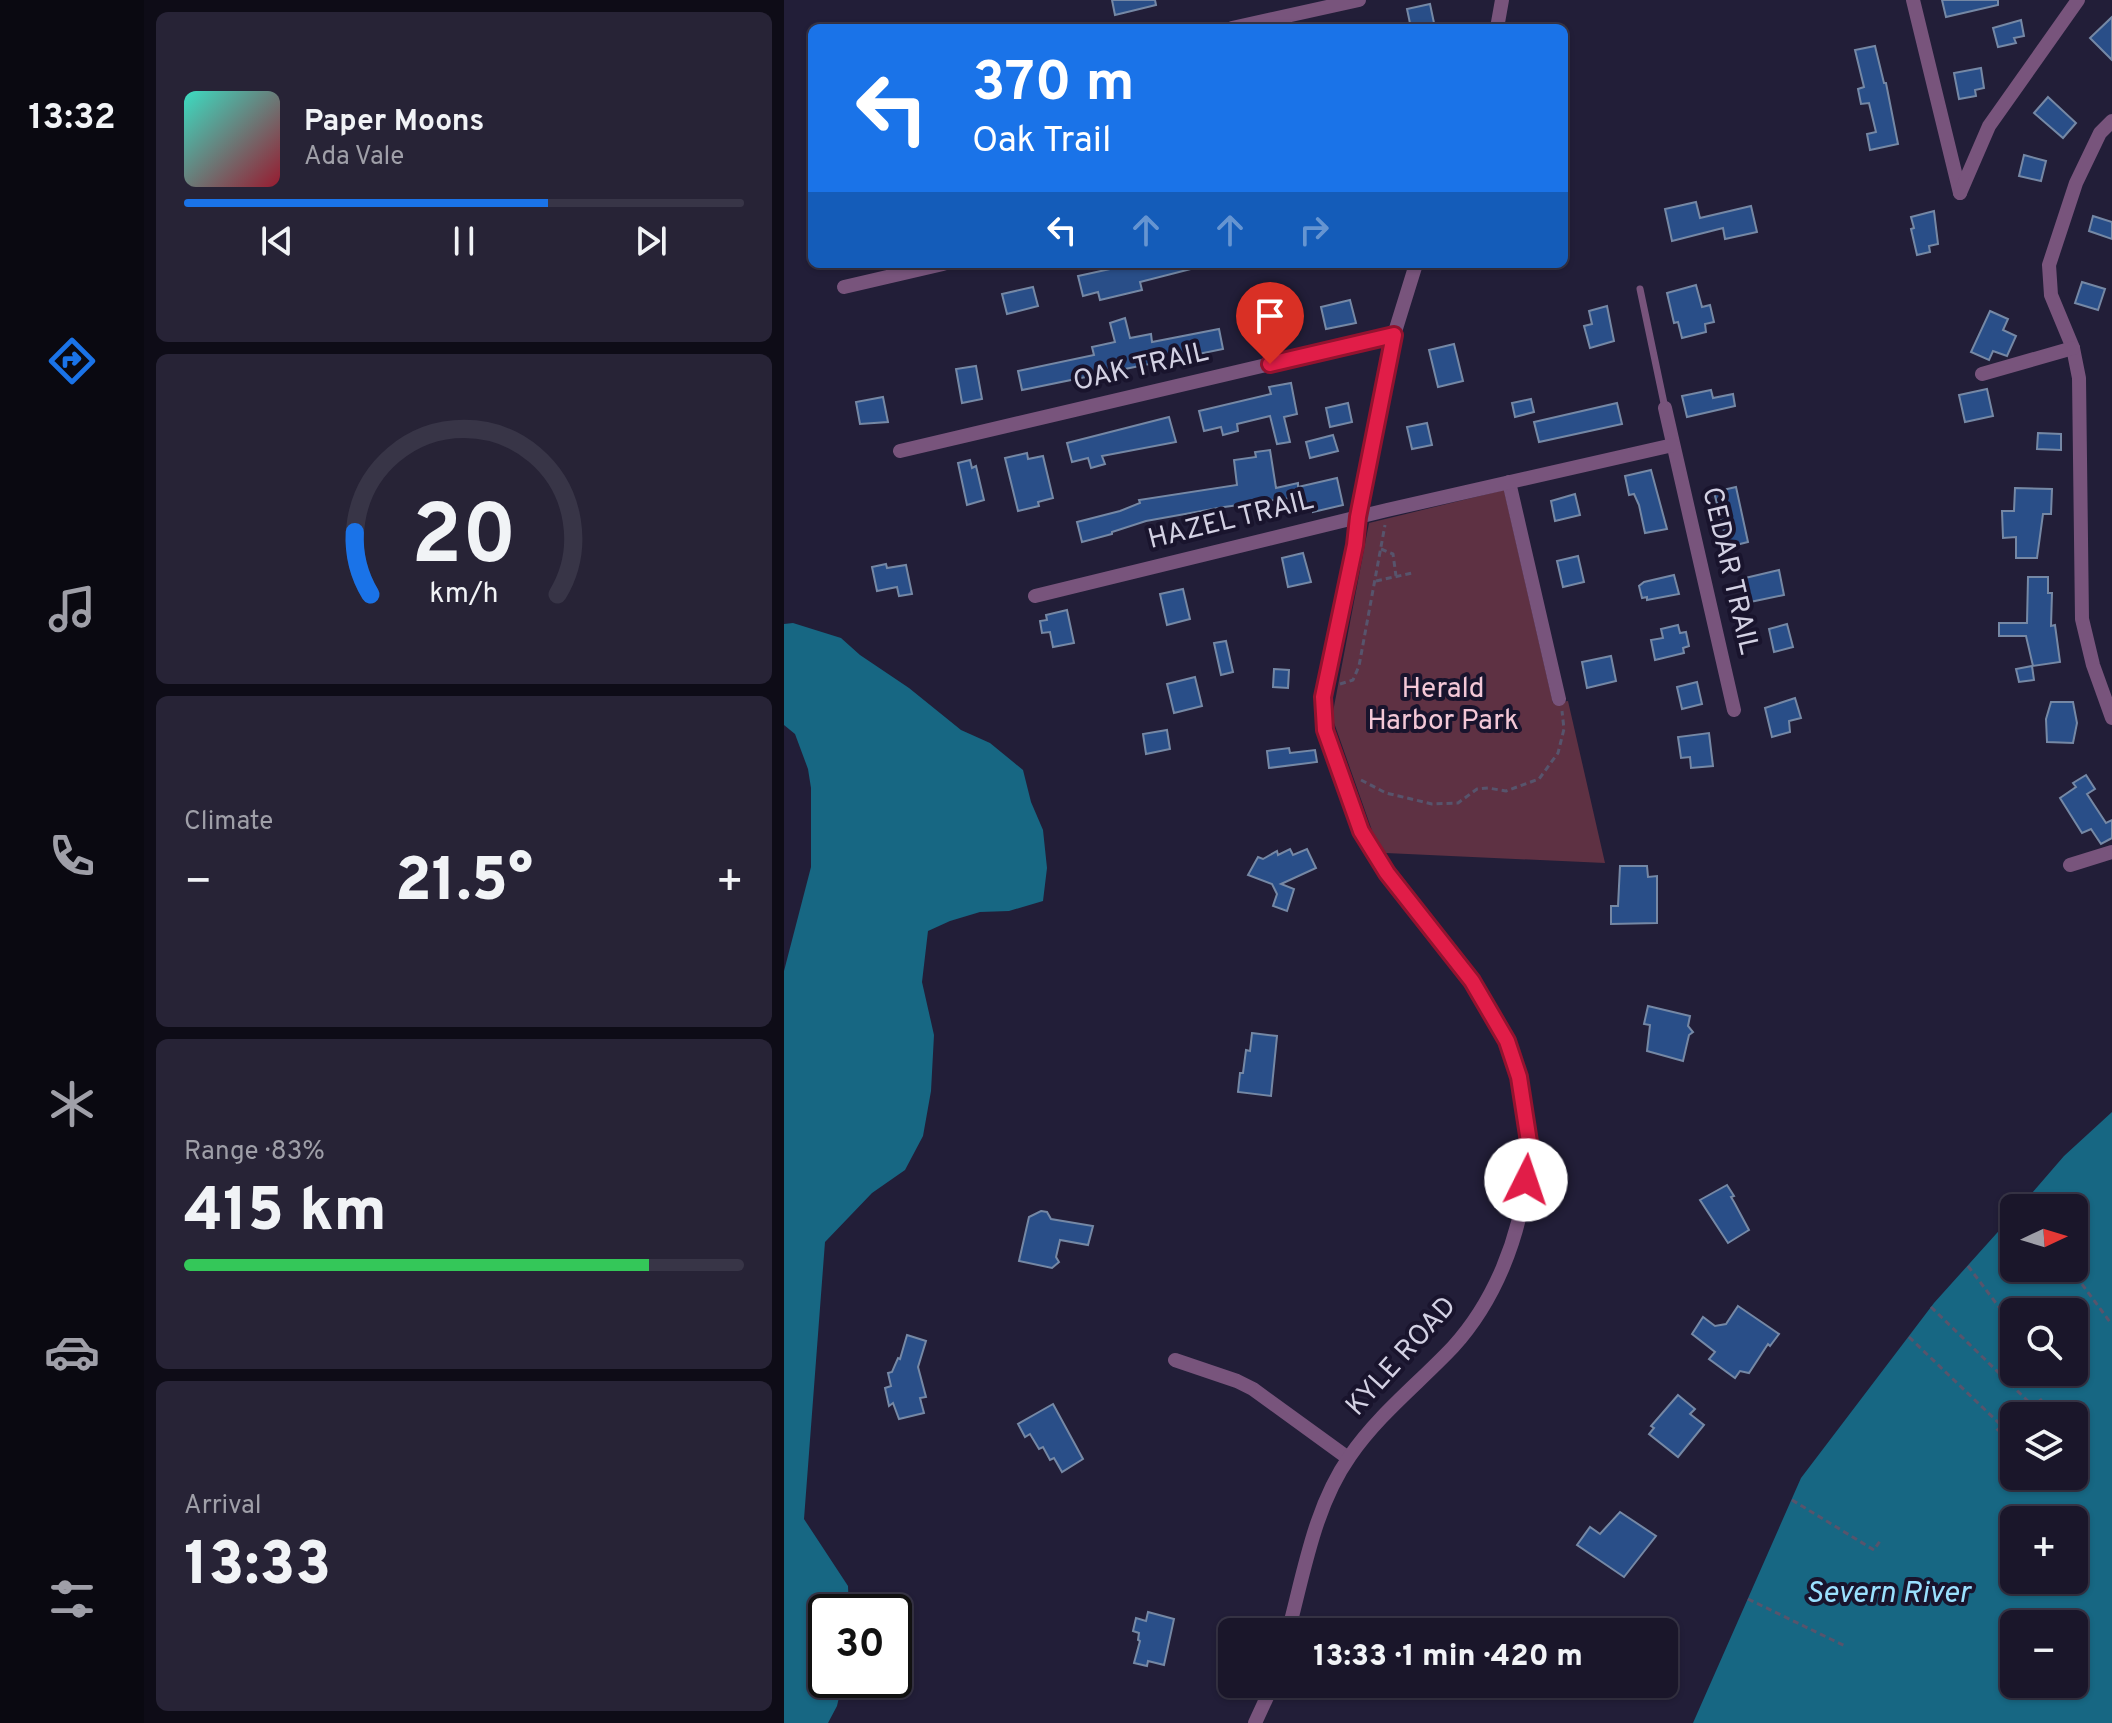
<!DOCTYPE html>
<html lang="en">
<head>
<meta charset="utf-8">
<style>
  body { margin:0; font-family:Overpass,sans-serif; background:#272336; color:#f1f3f6; height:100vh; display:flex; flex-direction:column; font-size:30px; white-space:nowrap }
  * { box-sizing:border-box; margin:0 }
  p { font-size:26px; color:#9f9fa8 }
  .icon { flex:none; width:44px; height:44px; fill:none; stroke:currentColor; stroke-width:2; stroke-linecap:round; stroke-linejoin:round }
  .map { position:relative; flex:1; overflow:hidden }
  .sheet { display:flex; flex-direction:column; gap:12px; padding:12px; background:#0e0c17; width:640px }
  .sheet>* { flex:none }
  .hud { position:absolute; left:24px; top:24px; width:760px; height:244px; border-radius:12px; box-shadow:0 2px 6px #0004,0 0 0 2px #383547; background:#1a73e8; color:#fff; overflow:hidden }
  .needle { width:52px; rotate:86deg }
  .fabs { position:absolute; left:1216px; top:1194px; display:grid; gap:16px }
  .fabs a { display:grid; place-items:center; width:88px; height:88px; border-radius:12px; background:#1a162a; box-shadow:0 2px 6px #0004,0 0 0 2px #383547; font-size:40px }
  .speed { position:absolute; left:24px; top:1594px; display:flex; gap:16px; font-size:40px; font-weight:700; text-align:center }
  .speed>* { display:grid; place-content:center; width:104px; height:104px; border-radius:50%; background:#1a162a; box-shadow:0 2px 6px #0004,0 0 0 2px #383547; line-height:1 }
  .speed .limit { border:4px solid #111; border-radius:12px; background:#fff; color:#111 }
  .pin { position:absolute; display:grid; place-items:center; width:68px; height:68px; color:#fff; margin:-82px -34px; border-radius:50% 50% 50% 0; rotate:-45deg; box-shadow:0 0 8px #0007 }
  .pin .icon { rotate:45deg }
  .me { position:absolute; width:88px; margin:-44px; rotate:4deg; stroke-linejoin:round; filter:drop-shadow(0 0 6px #0008) }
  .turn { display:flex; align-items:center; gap:28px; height:168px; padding:0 32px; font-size:36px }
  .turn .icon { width:104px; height:104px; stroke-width:2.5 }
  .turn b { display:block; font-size:56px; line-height:68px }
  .lanes { display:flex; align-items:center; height:76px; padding:0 32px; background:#0003; justify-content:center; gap:40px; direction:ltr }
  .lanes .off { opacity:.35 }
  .big { font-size:60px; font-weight:800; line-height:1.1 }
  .sheet .card { flex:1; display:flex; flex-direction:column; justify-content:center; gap:12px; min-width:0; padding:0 28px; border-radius:12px; background:#272336 }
  .sheet .dial { align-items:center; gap:0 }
  .dial svg { height:208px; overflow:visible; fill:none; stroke:#383547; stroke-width:7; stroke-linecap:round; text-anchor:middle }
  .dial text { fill:#f1f3f6; stroke:none }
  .song { display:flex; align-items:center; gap:24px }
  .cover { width:96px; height:96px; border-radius:12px; background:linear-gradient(135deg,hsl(170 70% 55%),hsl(350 70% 35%)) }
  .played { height:8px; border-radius:4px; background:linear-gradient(90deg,#1a73e8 65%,#383547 65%) }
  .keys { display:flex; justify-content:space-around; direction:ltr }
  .heat { display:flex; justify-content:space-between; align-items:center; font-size:44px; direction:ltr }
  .charge { height:12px; border-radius:6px; background:linear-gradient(90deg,#34c759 83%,#383547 0) }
  .trip { position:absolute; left:434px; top:1618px; width:460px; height:80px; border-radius:12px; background:#1a162a; box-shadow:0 2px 6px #0004,0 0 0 2px #383547; font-weight:800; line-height:80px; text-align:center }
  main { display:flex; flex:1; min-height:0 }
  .tab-bar { display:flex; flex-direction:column; width:144px; justify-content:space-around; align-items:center; background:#0a0911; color:#9f9fa8 }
  .tab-bar .icon { width:56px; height:56px }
  .tab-bar .selected { color:#1a73e8 }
  .tab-bar b { font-size:36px; color:#f1f3f6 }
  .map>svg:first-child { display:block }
  .green { fill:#5e3143 }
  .water { fill:#176783; fill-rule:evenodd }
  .building { fill:#294e88; stroke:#7588a5; stroke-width:2 }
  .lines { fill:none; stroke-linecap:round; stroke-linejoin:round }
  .path { stroke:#57546c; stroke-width:3; stroke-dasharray:6 4; stroke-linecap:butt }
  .service { stroke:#78547c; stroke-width:7 }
  .minor { stroke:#78547c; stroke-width:14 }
  .route-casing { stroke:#92132f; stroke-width:20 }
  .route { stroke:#e11d48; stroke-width:14 }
  .labels { text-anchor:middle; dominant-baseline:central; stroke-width:8; stroke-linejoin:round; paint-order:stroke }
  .street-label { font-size:28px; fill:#d3d1e3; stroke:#19142d }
  .park-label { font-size:28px; fill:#f4c8d7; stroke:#19142d }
  .water-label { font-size:30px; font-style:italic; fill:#9ae0fe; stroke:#19142d }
</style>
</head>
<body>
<main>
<nav class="tab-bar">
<b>13:32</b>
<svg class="icon selected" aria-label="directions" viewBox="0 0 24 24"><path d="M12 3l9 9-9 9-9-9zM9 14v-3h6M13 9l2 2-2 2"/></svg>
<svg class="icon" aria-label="music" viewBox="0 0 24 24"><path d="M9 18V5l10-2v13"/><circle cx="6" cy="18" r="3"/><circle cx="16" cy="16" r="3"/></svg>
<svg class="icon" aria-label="phone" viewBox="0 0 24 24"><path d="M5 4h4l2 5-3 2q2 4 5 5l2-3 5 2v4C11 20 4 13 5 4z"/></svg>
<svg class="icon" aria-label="climate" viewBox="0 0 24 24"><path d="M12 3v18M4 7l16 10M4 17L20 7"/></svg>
<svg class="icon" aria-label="car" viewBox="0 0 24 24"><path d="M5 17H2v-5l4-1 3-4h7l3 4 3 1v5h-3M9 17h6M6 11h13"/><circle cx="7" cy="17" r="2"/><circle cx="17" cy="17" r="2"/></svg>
<svg class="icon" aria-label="filters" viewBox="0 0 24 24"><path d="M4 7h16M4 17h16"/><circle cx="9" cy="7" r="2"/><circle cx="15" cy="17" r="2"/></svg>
</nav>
<section class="sheet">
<div class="card">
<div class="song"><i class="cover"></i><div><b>Paper Moons</b><p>Ada Vale</p></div></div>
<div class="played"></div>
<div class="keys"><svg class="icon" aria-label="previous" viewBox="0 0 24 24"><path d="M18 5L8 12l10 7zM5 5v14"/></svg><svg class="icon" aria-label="pause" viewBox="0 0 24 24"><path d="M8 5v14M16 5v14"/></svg><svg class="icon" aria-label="next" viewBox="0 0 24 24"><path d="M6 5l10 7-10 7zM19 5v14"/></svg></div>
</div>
<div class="card dial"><svg viewBox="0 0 100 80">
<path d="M14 69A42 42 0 1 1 86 69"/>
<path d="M14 69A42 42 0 0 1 8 45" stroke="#1a73e8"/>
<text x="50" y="56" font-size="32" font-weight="700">20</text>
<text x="50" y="72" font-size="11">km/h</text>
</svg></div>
<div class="card"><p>Climate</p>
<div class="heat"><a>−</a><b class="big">21.5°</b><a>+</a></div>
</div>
<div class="card"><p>Range · 83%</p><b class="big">415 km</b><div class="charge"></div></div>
<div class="card"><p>Arrival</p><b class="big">13:33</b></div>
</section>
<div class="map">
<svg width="1328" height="1723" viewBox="0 0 1328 1723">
  <rect width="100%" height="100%" fill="#221e38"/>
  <polygon class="green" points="720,490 769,703 784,701 821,863 602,853 591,839 548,717 585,523"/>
  <g class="water">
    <polygon points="9,623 57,638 76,655 125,688 177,730 206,743 239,770 247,802 259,830 263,868 259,901 225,911 196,912 166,921 144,931 138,982 150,1035 147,1091 139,1136 121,1170 88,1193 41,1242 20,1519 64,1586 65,1612 42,1612 42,1680 59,1680 53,1706 44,1723 0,1723 0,971 27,867 27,788 24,769 11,734 0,725 0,624"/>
    <path d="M1328,1112V1723H909L1017,1478L1150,1303L1230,1214V1268H1290V1208H1235L1280,1156ZM1230,1312H1290V1372H1230ZM1230,1416H1290V1476H1230ZM1230,1520H1290V1580H1230ZM1230,1624H1290V1684H1230Z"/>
  </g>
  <g class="building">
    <polygon points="328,0 371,0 372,5 331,15"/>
    <polygon points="1158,0 1214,0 1214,5 1162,17"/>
    <polygon points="646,4 650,23 627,28 623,9"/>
    <polygon points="1328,17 1328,60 1306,38"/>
    <polygon points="1237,20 1240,36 1230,38 1232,43 1214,47 1209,28"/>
    <polygon points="1091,46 1100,83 1102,83 1114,144 1086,150 1083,134 1092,132 1085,103 1077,104 1074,89 1080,87 1071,50"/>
    <polygon points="1197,68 1200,88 1191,90 1192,96 1175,99 1170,73"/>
    <polygon points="1264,97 1292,123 1279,138 1250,113"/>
    <polygon points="1240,155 1262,161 1257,181 1235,176"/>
    <polygon points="912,202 916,218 967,206 973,232 941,239 939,228 888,241 881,209"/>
    <polygon points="1150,211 1154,244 1145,246 1146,252 1133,255 1127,229 1130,228 1127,217"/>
    <polygon points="1309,216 1328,222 1328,239 1305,231"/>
    <polygon points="349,264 407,264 407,269 356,282 358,290 316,300 314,292 299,296 294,276"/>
    <polygon points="1298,282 1321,289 1314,310 1291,303"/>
    <polygon points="912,285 918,307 926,305 930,322 921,324 922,332 898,338 894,322 890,323 883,293"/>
    <polygon points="249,287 254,306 223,314 218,294"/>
    <polygon points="566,300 572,323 542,329 537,307"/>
    <polygon points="823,306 830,341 806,348 800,326 808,324 805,311"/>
    <polygon points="1206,311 1224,319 1219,330 1232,336 1223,356 1209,351 1205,360 1187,352"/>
    <polygon points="494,313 499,339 471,346 465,319"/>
    <polygon points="341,318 346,338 367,334 368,342 435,329 439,349 238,390 234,371 310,355 308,347 331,342 326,323"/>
    <polygon points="670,344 679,381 654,387 645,350"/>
    <polygon points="192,366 198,399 178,403 172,369"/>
    <polygon points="507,383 513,414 500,417 506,442 493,444 486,416 453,424 454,431 439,435 437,427 420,431 415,411 487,394 485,387"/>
    <polygon points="1203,389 1209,416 1181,422 1175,395"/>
    <polygon points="927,390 929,398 949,394 951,406 903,417 898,396"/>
    <polygon points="99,397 104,422 76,424 72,402"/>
    <polygon points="747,399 750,412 731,417 728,403"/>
    <polygon points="564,403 568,422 546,427 542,408"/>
    <polygon points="833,403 838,424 755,442 750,422"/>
    <polygon points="385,417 392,442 318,456 321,464 307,468 304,458 288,462 283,443"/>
    <polygon points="643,423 648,445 628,449 623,427"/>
    <polygon points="1254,433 1277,434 1277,450 1253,449"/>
    <polygon points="549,435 554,451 526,458 522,442"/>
    <polygon points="486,450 492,488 514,483 514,487 553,478 559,505 529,512 529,504 508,509 506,498 440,507 362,521 328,532 328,534 298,542 293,522 336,511 356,503 355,500 453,485 450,460 472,457 471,452"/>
    <polygon points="243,453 244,459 259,456 269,498 254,502 255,506 234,511 221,458"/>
    <polygon points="186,460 188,468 192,466 200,500 183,505 174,463"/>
    <polygon points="867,470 883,529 861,533 855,505 850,494 845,495 841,476"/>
    <polygon points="952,487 964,542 944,547 930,492"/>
    <polygon points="1231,488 1268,489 1267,514 1259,514 1253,558 1232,558 1232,537 1219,538 1218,511 1230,511"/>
    <polygon points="791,494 796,515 771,521 767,501"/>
    <polygon points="519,553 527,582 504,587 498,558"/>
    <polygon points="794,556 800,582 779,587 773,561"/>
    <polygon points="102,564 103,568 122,565 128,594 115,596 113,587 93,591 88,567"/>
    <polygon points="995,570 1000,595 966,602 961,578"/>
    <polygon points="890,575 895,594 863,600 863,597 858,598 855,586 860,582"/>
    <polygon points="1244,577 1264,577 1264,593 1268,593 1267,626 1271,625 1276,662 1249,666 1242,636 1215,636 1215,623 1243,623"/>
    <polygon points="399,589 406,619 383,625 376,594"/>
    <polygon points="283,610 290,643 269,647 266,632 258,633 256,621 263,620 262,615"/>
    <polygon points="1003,624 1009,647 990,652 985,629"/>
    <polygon points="894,625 896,633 902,632 905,646 899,648 900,653 871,660 867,640 879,638 877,629"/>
    <polygon points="442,641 449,672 437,675 430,643"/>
    <polygon points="827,656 832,681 803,688 798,662"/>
    <polygon points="1248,666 1250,680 1235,682 1232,669"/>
    <polygon points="490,669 505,670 504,688 489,687"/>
    <polygon points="411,677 418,706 390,713 383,684"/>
    <polygon points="913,682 918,704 898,709 893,687"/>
    <polygon points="1011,698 1017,718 1005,721 1006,732 988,737 981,708"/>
    <polygon points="1267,702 1289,702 1293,723 1289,743 1263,742 1262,719"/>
    <polygon points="383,730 386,749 362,754 359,734"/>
    <polygon points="925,733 929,766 907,768 906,757 897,758 894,737"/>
    <polygon points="505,748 506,753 531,750 533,762 485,768 483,751"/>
    <polygon points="1302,775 1311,789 1303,794 1322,823 1328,820 1328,838 1317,844 1307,829 1298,833 1276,798 1292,787 1289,783"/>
    <polygon points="506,849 509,855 523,849 532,868 497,884 510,889 503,911 489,906 493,894 488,884 464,875 474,857 479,859 493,851 494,855"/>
    <polygon points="836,866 863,866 864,877 873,876 873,923 827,924 827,906 834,906"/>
    <polygon points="864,1006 906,1016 904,1026 909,1032 905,1035 899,1061 863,1051 866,1025 860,1024"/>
    <polygon points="468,1033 493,1036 487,1096 454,1092 456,1073 459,1073 462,1050 466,1051"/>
    <polygon points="943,1185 950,1196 947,1197 950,1202 965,1230 944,1243 916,1200"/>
    <polygon points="257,1211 263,1212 267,1219 309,1226 304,1245 276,1240 272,1257 275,1262 268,1268 235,1261 245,1217"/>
    <polygon points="954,1306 995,1334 986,1346 984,1344 965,1373 956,1371 951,1378 925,1359 931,1352 908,1334 919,1317 931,1326 942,1324"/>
    <polygon points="123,1335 142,1341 134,1367 142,1397 136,1398 140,1413 115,1419 109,1403 105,1406 101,1388 107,1386 104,1373 108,1372 114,1358 116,1359"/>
    <polygon points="894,1395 911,1409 906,1414 920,1425 894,1457 865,1434 870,1428 867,1426"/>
    <polygon points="269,1404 299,1459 278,1472 270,1458 266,1460 259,1447 255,1449 246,1434 241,1437 234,1424"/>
    <polygon points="836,1512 872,1536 840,1577 793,1545 806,1527 816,1534"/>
    <polygon points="364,1612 390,1619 380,1665 364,1661 363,1666 350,1663 356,1641 354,1640 355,1633 349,1631 352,1618 362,1621"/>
  </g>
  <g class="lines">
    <g class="path">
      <polyline points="597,549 609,554 612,576"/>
      <polyline points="592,581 628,573"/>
      <polyline points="556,684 569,680 575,666 601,525"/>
      <polyline points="577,780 602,793 648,804 674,803 693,789 704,788 722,791 755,779 774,753 780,729 778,711"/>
      <polyline points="1238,1204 1241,1208"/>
      <polyline points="1184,1266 1230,1327"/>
      <polyline points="1286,1268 1326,1322"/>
      <polyline points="1147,1307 1249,1406 1258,1399"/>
      <polyline points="1125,1337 1218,1426 1211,1432"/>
      <polyline points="1008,1500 1090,1550 1096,1541"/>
      <polyline points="964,1599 1061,1646"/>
    </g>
    <polyline class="service" points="856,289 881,408"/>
    <g class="minor">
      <polyline points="1129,0 1176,193"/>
      <polyline points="448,28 575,0"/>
      <polyline points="713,28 718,0"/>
      <polyline points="1328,121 1316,133 1292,183 1265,265 1267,295 1289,348 1295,378 1298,619 1309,665 1328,718"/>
      <polyline points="1176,193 1205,126 1294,0"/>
      <polyline points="60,287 159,264"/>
      <polyline points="1198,374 1289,348"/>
      <polyline points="881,408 950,710"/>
      <polyline points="116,451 610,335"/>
      <polyline points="725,482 775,699"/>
      <polyline points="251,596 603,510 889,445"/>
      <polyline points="1286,865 1328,852"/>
      <polyline points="391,1360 453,1381 469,1389 564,1458"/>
      <path d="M504,1632C520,1573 530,1507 566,1456C594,1415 635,1383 669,1347C710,1302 736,1238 742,1177C750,1107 728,1041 689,983C664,945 630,912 604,875C582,843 570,809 557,773C552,759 546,746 542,732C534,701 544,670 551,639C559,599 570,558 574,517L610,335L632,264"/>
      <polyline points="471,1723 489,1684"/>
    </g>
  </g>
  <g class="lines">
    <defs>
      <polyline id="route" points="486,364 610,335 574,517 571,545 539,697 541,730 577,831 603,873 688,981 723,1041 735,1077 745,1142 742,1180"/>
    </defs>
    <use href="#route" class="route-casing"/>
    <use href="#route" class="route"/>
  </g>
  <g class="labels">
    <g class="street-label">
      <text transform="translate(357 368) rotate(-13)">OAK TRAIL</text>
      <text transform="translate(447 521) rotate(-14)">HAZEL TRAIL</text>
      <text transform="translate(945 571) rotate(77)">CEDAR TRAIL</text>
      <text transform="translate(618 1357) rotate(-48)">KYLE ROAD</text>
    </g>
    <g class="park-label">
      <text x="659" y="690">Herald<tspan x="659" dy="32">Harbor Park</tspan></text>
    </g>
    <g class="water-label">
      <text x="1104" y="1594">Severn River</text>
    </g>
  </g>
</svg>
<div class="fabs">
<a><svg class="needle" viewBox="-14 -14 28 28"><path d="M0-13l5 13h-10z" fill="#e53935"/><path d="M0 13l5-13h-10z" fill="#9f9fa8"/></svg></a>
<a><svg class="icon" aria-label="search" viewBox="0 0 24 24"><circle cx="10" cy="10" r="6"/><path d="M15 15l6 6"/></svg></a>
<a><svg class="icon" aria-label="layers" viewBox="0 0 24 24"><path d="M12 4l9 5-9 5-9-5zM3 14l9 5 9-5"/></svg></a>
<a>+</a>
<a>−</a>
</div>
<div class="speed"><div class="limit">30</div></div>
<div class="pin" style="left:486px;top:364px;background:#d93025"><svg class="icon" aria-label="arrive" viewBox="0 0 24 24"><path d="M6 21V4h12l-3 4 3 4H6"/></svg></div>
<svg class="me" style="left:742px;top:1180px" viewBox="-20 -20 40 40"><circle r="19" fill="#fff"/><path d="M0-13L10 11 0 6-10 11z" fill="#e11d48"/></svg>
<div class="trip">13:33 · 1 min · 420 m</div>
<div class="hud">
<div class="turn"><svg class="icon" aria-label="left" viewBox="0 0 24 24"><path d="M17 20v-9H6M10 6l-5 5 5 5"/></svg><div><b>370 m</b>Oak Trail</div></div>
<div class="lanes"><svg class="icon" aria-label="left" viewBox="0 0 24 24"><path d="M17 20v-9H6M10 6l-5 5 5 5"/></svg><svg class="icon off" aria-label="ahead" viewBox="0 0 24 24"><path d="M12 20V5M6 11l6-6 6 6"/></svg><svg class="icon off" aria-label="ahead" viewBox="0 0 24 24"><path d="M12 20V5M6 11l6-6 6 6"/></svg><svg class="icon off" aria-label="right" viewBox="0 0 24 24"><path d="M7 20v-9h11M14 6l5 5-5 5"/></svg></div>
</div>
</div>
</main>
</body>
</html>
